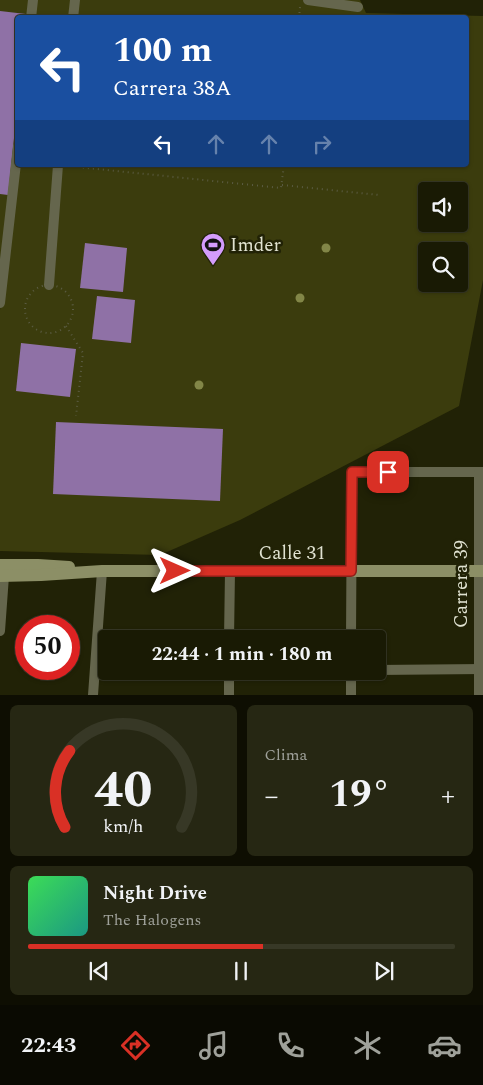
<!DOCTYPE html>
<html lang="es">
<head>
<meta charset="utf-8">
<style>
  body { margin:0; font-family:Spectral,serif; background:#262713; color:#f1f3f6; height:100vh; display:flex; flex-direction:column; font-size:19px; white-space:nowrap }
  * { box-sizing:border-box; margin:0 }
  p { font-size:16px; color:#9fa19a }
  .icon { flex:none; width:28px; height:28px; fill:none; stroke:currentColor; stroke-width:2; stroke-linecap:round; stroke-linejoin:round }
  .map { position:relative; height:695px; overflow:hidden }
  .sheet { display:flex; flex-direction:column; gap:10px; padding:10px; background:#0e0e02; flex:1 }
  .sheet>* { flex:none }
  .top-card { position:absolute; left:15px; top:15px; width:454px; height:152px; border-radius:5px; box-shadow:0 1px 4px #0004,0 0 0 1px #373826; background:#1a4fa0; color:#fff; overflow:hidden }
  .controls { position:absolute; left:418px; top:182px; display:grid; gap:10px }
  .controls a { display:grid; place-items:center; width:50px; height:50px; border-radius:5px; background:#191a04; box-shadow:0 1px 4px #0004,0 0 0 1px #373826; font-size:25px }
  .speed { position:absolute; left:15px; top:615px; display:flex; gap:10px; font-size:25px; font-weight:700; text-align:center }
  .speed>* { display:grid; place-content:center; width:65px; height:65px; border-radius:50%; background:#191a04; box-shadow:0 1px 4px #0004,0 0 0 1px #373826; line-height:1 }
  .speed .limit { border:8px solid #d22; background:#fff; color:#111 }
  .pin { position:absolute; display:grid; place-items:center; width:42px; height:42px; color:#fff; margin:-21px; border-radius:10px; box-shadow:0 2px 8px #0006 }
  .me { position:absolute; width:55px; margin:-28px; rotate:90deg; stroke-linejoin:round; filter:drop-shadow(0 0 4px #0008) }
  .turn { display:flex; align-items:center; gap:18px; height:105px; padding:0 15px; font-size:22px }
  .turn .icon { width:65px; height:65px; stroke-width:2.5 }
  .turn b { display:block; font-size:35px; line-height:42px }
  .lanes { display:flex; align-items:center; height:48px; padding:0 15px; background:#0003; justify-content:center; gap:25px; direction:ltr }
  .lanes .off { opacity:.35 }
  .big { font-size:38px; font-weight:700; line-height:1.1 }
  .sheet .widget { flex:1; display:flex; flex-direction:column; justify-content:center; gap:8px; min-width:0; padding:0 18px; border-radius:8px; background:#262713 }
  .sheet .dial { align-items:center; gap:0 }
  .dial svg { height:130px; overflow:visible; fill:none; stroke:#373826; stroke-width:7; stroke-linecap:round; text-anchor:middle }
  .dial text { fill:#f1f3f6; stroke:none }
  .song { display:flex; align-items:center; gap:15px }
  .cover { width:60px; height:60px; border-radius:8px; background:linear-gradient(135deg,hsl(130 70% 55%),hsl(170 70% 35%)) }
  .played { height:5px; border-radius:2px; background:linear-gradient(90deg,#d93025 55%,#373826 55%) }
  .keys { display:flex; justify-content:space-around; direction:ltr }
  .heat { display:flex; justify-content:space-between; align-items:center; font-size:28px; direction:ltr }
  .sheet .tiles { flex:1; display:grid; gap:10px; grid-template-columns:1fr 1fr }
  .widget:last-child { grid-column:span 2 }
  .trip { position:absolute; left:98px; top:630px; width:288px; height:50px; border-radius:5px; background:#191a04; box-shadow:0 1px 4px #0004,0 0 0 1px #373826; font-weight:700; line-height:50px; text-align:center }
  .dock { display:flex; height:80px; justify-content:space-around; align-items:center; background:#0a0a02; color:#9fa19a }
  .dock .icon { width:35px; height:35px }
  .dock .current { color:#d93025 }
  .dock b { font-size:22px; color:#f1f3f6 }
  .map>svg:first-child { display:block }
  .green { fill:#3b3c0d; fill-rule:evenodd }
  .building { fill:#8f71a6 }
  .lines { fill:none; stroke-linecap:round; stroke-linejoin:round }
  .path { stroke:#5b5c43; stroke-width:2; stroke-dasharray:1 4; stroke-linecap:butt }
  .street { stroke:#65664d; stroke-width:10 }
  .secondary { stroke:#8c8f66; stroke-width:12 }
  .tree { fill:#828647 }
  .route-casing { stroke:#8d1f18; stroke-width:12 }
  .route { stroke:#d93025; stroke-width:9 }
  .labels { text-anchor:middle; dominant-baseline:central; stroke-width:5; stroke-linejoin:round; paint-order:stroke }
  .poi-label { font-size:19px; fill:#e0e2d1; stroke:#212206; text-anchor:start }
  .street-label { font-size:19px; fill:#e0e2d1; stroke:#212206 }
</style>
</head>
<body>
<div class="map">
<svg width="483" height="695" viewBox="0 0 483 695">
  <rect width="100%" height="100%" fill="#212206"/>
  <path class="green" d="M0,0H360L366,13L483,16V280L459,406L240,520L160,555L0,551V310L2,289L0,288ZM18,18H466V165H18ZM426,191H459V224H426ZM426,251H459V284H426Z"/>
  <g class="building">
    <polygon points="0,11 26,14 26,18 18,18 18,100 8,195 0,194"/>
    <polygon points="85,243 127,248 123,292 80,288"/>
    <polygon points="97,296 135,300 131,343 92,339"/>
    <polygon points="21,343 76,349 70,397 16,391"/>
    <polygon points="56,422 223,429 220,501 53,494"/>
  </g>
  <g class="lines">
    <g class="path">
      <polyline points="299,18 300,7"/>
      <polyline points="68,166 281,188 284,165"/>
      <polyline points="282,185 379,195"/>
      <circle cx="49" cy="309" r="24"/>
      <polyline points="66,326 83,353 76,416"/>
    </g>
    <g class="street">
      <polyline points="308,0 358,7"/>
      <polyline points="31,18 33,0"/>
      <polyline points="73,18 75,0"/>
      <polyline points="49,285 58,165"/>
      <polyline points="0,303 18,146"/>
      <polyline points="0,631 4,576"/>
      <polyline points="229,639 230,571"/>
      <polyline points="351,639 352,472 483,472"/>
      <polyline points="376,670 483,669"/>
      <polyline points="351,671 351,695"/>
      <polyline points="93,695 102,571"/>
      <polyline points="229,695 229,671"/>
      <polyline points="479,695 479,472"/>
    </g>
    <g class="secondary">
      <polyline points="0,565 38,565 69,567"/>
      <polyline points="0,576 41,575 102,571 483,571"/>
    </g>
  </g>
  <g class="tree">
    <circle cx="326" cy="248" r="4.5"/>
    <circle cx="300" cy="298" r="4.5"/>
    <circle cx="199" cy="385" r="4.5"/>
  </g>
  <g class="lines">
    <defs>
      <polyline id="route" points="175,571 351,571 352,472 388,472"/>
    </defs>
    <use href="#route" class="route-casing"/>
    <use href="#route" class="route"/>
  </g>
  <defs>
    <symbol id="stadium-pin" viewBox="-11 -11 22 30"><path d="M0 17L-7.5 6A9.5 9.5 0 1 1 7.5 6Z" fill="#d49cfc" stroke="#212206"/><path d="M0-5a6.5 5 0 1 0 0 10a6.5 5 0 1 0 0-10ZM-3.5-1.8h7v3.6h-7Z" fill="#111"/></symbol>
  </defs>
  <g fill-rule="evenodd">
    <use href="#stadium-pin" x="199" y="231" width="28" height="38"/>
  </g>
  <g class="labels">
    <g class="poi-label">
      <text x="230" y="245">Imder</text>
    </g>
    <g class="street-label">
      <text x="292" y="553">Calle 31</text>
      <text transform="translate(461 584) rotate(-90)">Carrera 39</text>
    </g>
  </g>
</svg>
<div class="controls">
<a><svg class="icon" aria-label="sound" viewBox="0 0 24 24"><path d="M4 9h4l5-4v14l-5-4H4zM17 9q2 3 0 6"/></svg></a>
<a><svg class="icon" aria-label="search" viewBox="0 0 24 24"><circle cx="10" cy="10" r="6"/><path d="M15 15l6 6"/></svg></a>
</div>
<div class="speed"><div class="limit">50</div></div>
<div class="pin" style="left:388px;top:472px;background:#d93025"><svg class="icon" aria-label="arrive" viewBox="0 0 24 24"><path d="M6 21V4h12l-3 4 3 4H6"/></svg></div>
<svg class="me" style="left:175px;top:571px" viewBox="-20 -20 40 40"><path d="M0-17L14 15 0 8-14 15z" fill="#d93025" stroke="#fff" stroke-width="4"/></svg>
<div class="trip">22:44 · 1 min · 180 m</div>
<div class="top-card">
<div class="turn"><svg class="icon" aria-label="left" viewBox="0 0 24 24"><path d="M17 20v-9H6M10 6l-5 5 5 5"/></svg><div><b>100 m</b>Carrera 38A</div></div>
<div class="lanes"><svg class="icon" aria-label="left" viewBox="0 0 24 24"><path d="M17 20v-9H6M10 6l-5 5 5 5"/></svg><svg class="icon off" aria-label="ahead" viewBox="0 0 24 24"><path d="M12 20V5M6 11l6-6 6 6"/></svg><svg class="icon off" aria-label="ahead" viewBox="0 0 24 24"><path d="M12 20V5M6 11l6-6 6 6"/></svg><svg class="icon off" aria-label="right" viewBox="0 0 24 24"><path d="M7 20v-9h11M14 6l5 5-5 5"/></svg></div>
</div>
</div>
<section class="sheet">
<div class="tiles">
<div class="widget dial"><svg viewBox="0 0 100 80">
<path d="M14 69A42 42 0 1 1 86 69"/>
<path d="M14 69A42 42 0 0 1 17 22" stroke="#d93025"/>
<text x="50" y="56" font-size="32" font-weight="700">40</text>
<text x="50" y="72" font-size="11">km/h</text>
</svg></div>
<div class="widget"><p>Clima</p>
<div class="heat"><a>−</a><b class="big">19°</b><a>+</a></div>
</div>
<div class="widget">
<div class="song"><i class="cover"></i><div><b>Night Drive</b><p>The Halogens</p></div></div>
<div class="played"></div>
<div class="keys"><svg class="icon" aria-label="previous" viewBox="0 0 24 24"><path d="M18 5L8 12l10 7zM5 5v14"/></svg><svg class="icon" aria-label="pause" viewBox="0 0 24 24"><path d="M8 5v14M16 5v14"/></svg><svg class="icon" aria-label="next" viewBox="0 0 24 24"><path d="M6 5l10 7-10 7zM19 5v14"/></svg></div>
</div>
</div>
</section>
<nav class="dock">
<b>22:43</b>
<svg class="icon current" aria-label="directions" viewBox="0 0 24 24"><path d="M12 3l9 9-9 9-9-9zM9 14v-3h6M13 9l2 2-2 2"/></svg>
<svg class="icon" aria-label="music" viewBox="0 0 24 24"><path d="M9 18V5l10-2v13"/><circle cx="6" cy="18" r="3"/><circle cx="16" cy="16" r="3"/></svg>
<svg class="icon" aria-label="phone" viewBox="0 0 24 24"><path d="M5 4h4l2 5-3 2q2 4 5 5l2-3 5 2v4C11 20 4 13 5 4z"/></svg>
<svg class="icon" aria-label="climate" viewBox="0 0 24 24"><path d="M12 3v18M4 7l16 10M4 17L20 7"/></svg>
<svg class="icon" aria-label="car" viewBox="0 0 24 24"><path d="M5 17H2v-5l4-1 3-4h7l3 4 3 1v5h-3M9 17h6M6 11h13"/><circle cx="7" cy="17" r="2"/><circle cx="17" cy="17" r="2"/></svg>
</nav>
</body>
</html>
